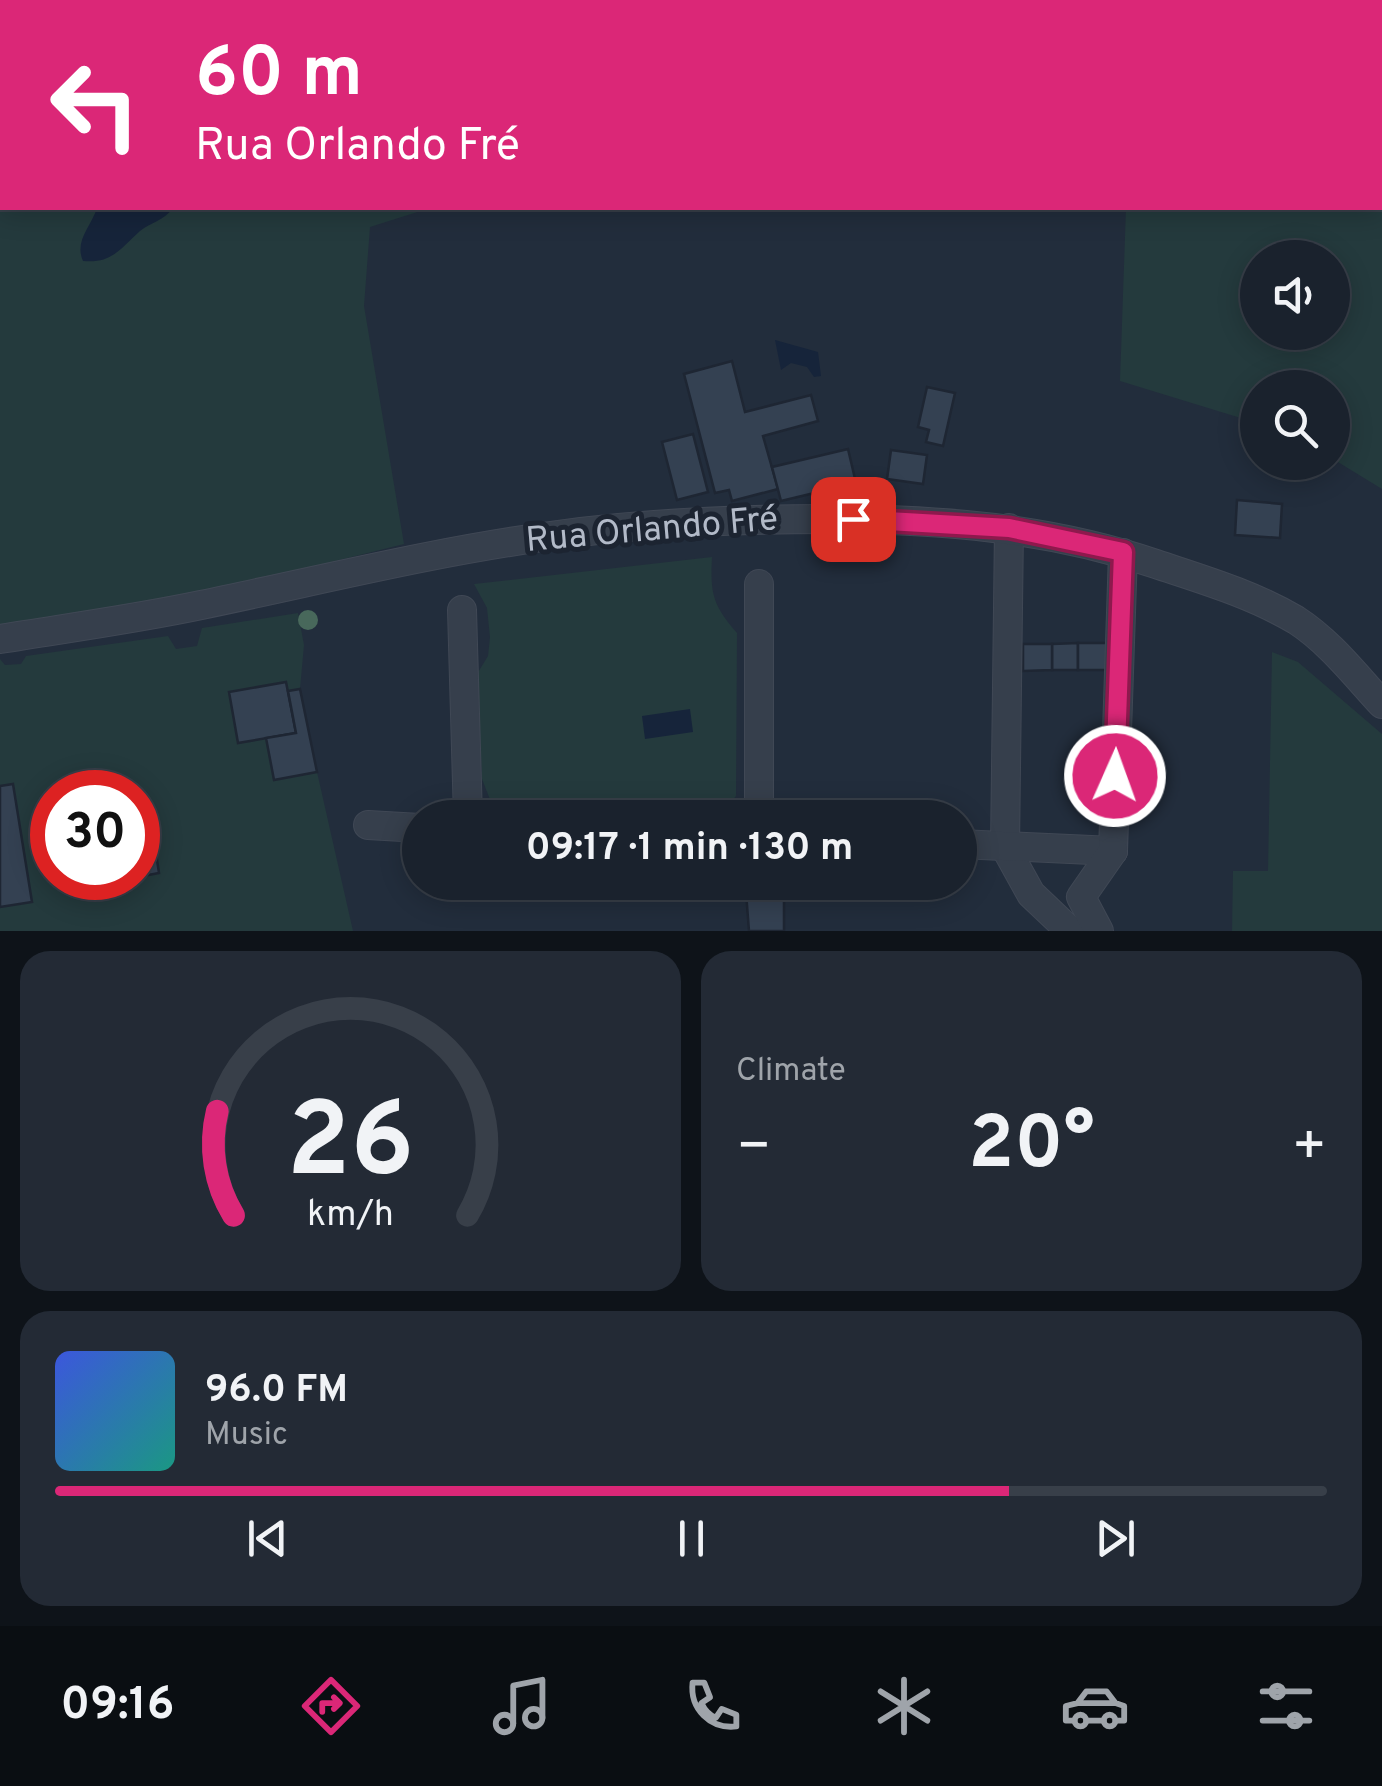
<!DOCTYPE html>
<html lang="en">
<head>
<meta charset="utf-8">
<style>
  body { margin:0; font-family:Overpass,sans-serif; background:#232a35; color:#f1f3f6; height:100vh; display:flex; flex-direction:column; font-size:38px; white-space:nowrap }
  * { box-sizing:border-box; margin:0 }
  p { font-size:32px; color:#9fa4aa }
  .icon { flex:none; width:55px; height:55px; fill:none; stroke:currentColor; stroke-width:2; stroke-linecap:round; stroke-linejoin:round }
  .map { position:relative; height:931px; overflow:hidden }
  .sheet { display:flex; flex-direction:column; gap:20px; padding:20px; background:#0e1319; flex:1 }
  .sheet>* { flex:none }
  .top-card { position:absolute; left:0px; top:0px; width:1382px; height:210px; box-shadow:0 5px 25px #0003,0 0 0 2px #383f49; background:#db2777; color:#fff; overflow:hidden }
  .controls { position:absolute; left:1240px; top:240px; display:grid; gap:20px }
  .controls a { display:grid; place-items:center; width:110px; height:110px; border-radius:50%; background:#1a222d; box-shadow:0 5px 25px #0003,0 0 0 2px #383f49; font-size:50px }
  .speed { position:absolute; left:30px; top:770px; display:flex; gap:20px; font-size:50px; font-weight:700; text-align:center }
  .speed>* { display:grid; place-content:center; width:130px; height:130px; border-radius:50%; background:#1a222d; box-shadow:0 5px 25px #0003,0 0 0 2px #383f49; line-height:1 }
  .speed .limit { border:15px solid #d22; background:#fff; color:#111 }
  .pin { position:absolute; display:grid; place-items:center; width:85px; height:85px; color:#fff; margin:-42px; border-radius:20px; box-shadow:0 5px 15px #0006 }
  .me { position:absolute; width:110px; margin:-55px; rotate:2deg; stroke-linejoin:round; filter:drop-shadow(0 0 8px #0008) }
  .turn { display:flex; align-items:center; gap:35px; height:210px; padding:0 30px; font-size:45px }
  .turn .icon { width:130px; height:130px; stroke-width:2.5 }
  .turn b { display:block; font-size:70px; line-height:85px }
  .big { font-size:75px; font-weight:700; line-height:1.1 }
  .sheet .widget { flex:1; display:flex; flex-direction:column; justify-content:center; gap:15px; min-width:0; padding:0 35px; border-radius:30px; background:#232a35 }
  .sheet .dial { align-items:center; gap:0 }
  .dial svg { height:260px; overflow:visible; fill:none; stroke:#383f49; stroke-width:7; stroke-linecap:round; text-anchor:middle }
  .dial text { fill:#f1f3f6; stroke:none }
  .song { display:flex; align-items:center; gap:30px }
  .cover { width:120px; height:120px; border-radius:15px; background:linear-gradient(135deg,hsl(230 70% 55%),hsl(170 70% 35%)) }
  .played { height:10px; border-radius:5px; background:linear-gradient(90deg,#db2777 75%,#383f49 75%) }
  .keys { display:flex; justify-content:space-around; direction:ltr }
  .heat { display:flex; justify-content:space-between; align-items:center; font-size:55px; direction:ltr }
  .sheet .tiles { flex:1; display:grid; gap:20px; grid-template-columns:1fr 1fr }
  .widget:last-child { grid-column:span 2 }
  .trip { position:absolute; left:402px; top:800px; width:575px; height:100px; border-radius:50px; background:#1a222d; box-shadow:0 5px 25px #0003,0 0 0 2px #383f49; font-weight:700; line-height:100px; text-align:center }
  .tabs { display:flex; height:160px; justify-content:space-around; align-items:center; background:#0a0e12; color:#9fa4aa }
  .tabs .icon { width:70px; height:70px }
  .tabs .current { color:#db2777 }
  .tabs b { font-size:45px; color:#f1f3f6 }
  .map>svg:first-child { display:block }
  .green { fill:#243a3d; fill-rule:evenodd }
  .water { fill:#16243a }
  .building { fill:#344152; stroke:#1e2633; stroke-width:2.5 }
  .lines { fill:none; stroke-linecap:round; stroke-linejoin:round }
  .minor-casing { stroke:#404855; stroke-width:30 }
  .minor { stroke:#363f4c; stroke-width:28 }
  .tree { fill:#48685b }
  .route-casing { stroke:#8e194d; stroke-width:25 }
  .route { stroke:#db2777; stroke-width:18 }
  .labels { text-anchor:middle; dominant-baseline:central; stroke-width:10; stroke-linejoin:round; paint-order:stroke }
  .street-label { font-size:35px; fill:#b2bac8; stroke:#1c2431 }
</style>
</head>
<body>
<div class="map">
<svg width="1382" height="931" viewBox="0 0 1382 931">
  <rect width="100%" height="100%" fill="#222d3c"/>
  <g class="green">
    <polygon points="0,0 1091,0 2,2 2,208 430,208 370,227 364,306 404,544 255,581 0,628"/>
    <path d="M1121,0H1382V489L1333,459L1332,388H1258L1257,423L1120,381L1126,208H1380V2H1119ZM1258,258H1332V332H1258Z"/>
    <path d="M712,557C710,594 713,605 737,633L736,796L725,810L711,818L506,815L491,802L482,779L477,674L488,656L490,637L487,608L474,584Z"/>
    <path d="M298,613L304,645L300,689L288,691L285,682L229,693L238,743L266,738L274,779L317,772L353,931H0V659L5,665L21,664L26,656L168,636L176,649L197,646L202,628ZM52,792H138V843L154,841L159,873L72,888L70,878H52Z"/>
    <polygon points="1272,652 1298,662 1382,734 1382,931 1232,931 1233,871 1268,871"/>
  </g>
  <g class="water">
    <path d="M97,208H173C164,221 151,222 140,231C121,248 112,264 83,261C74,241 91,227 97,208Z"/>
    <polygon points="775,340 818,352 821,376 814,377 807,367 791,363 781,370"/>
    <polygon points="690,709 693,732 645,739 642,716"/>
  </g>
  <g class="building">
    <polygon points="732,361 745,412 811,395 818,421 763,436 778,489 732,501 729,490 715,493 684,374"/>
    <polygon points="927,387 955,393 943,446 926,442 929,430 918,427"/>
    <polygon points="693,434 708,492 677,500 662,442"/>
    <polygon points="848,449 856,483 781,501 772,467"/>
    <polygon points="891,450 927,455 923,484 887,479"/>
    <polygon points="1237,500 1282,504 1280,538 1235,535"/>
    <polygon points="1078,643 1078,670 1052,670 1052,644"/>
    <rect x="1078" y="643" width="29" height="27"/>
    <polygon points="1023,644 1052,644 1052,670 1023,671"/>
    <polygon points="286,682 296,733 238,743 229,692"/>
    <polygon points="300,689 317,772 274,780 266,738 296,733 288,691"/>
    <polygon points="13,784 32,902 0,907 0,786"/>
    <polygon points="154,840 159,873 138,877 138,843"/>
    <polygon points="70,878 135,878 72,888"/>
    <polygon points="746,892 784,893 784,931 749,931"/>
  </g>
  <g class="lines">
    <defs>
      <g id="minor">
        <polyline points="1009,528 1005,847 1031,894 1070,931"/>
        <polyline points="462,610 468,818"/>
        <path d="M0,639C67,628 135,619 201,605C317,581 432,552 550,536C641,523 736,519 828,519C940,519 1050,528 1156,564C1204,580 1252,594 1296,620C1330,642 1355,675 1382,704"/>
        <polyline points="759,818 759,584"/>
        <polyline points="368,825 420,828"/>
        <polyline points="960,844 1113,851"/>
        <polyline points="1113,851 1123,553"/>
        <polyline points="1099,931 1081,897 1113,851"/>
      </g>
    </defs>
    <use href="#minor" class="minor-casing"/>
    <use href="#minor" class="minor"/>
  </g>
  <circle class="tree" cx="308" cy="620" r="10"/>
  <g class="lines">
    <defs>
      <polyline id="route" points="853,519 1009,528 1123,552 1115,776"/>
    </defs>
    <use href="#route" class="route-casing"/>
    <use href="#route" class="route"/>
  </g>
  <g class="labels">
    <g class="street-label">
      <text transform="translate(652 531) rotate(-5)">Rua Orlando Fré</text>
    </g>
  </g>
</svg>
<div class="controls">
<a><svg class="icon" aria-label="sound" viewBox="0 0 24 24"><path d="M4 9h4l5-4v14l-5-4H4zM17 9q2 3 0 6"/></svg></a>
<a><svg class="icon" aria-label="search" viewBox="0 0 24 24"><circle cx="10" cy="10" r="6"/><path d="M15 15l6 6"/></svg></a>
</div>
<div class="speed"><div class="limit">30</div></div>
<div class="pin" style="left:853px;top:519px;background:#d93025"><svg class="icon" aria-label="arrive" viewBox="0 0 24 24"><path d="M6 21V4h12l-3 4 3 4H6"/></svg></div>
<svg class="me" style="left:1115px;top:776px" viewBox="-20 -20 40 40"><circle r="17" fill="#db2777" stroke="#fff" stroke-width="3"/><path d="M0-11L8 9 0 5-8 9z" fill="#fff"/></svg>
<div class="trip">09:17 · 1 min · 130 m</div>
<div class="top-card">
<div class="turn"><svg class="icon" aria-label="left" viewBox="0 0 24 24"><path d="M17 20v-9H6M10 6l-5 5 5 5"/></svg><div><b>60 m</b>Rua Orlando Fré</div></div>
</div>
</div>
<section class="sheet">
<div class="tiles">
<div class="widget dial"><svg viewBox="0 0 100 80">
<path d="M14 69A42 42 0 1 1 86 69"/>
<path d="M14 69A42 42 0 0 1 9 37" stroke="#db2777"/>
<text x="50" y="56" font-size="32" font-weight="700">26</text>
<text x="50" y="72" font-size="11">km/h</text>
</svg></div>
<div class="widget"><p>Climate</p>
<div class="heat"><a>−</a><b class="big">20°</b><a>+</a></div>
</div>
<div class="widget">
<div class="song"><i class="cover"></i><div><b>96.0 FM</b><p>Music</p></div></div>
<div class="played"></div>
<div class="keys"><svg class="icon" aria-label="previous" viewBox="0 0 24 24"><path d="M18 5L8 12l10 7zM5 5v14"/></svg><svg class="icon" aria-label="pause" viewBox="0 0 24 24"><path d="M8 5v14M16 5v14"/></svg><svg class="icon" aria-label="next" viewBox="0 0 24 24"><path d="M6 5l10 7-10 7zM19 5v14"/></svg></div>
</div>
</div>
</section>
<nav class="tabs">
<b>09:16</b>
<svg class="icon current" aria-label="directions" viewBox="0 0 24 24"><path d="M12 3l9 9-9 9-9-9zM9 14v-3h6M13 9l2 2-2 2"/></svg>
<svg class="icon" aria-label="music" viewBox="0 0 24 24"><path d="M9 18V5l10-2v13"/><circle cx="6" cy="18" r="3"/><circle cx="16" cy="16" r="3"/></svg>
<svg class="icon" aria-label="phone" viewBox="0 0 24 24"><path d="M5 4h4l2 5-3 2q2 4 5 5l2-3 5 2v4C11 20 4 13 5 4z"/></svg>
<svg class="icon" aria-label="climate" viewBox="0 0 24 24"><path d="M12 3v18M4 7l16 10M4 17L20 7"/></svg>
<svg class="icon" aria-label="car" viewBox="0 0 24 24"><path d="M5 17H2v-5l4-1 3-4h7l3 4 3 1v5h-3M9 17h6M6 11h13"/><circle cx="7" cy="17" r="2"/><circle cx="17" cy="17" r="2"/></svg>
<svg class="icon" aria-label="filters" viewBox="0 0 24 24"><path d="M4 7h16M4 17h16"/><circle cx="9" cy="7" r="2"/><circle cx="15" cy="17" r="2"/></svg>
</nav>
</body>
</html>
